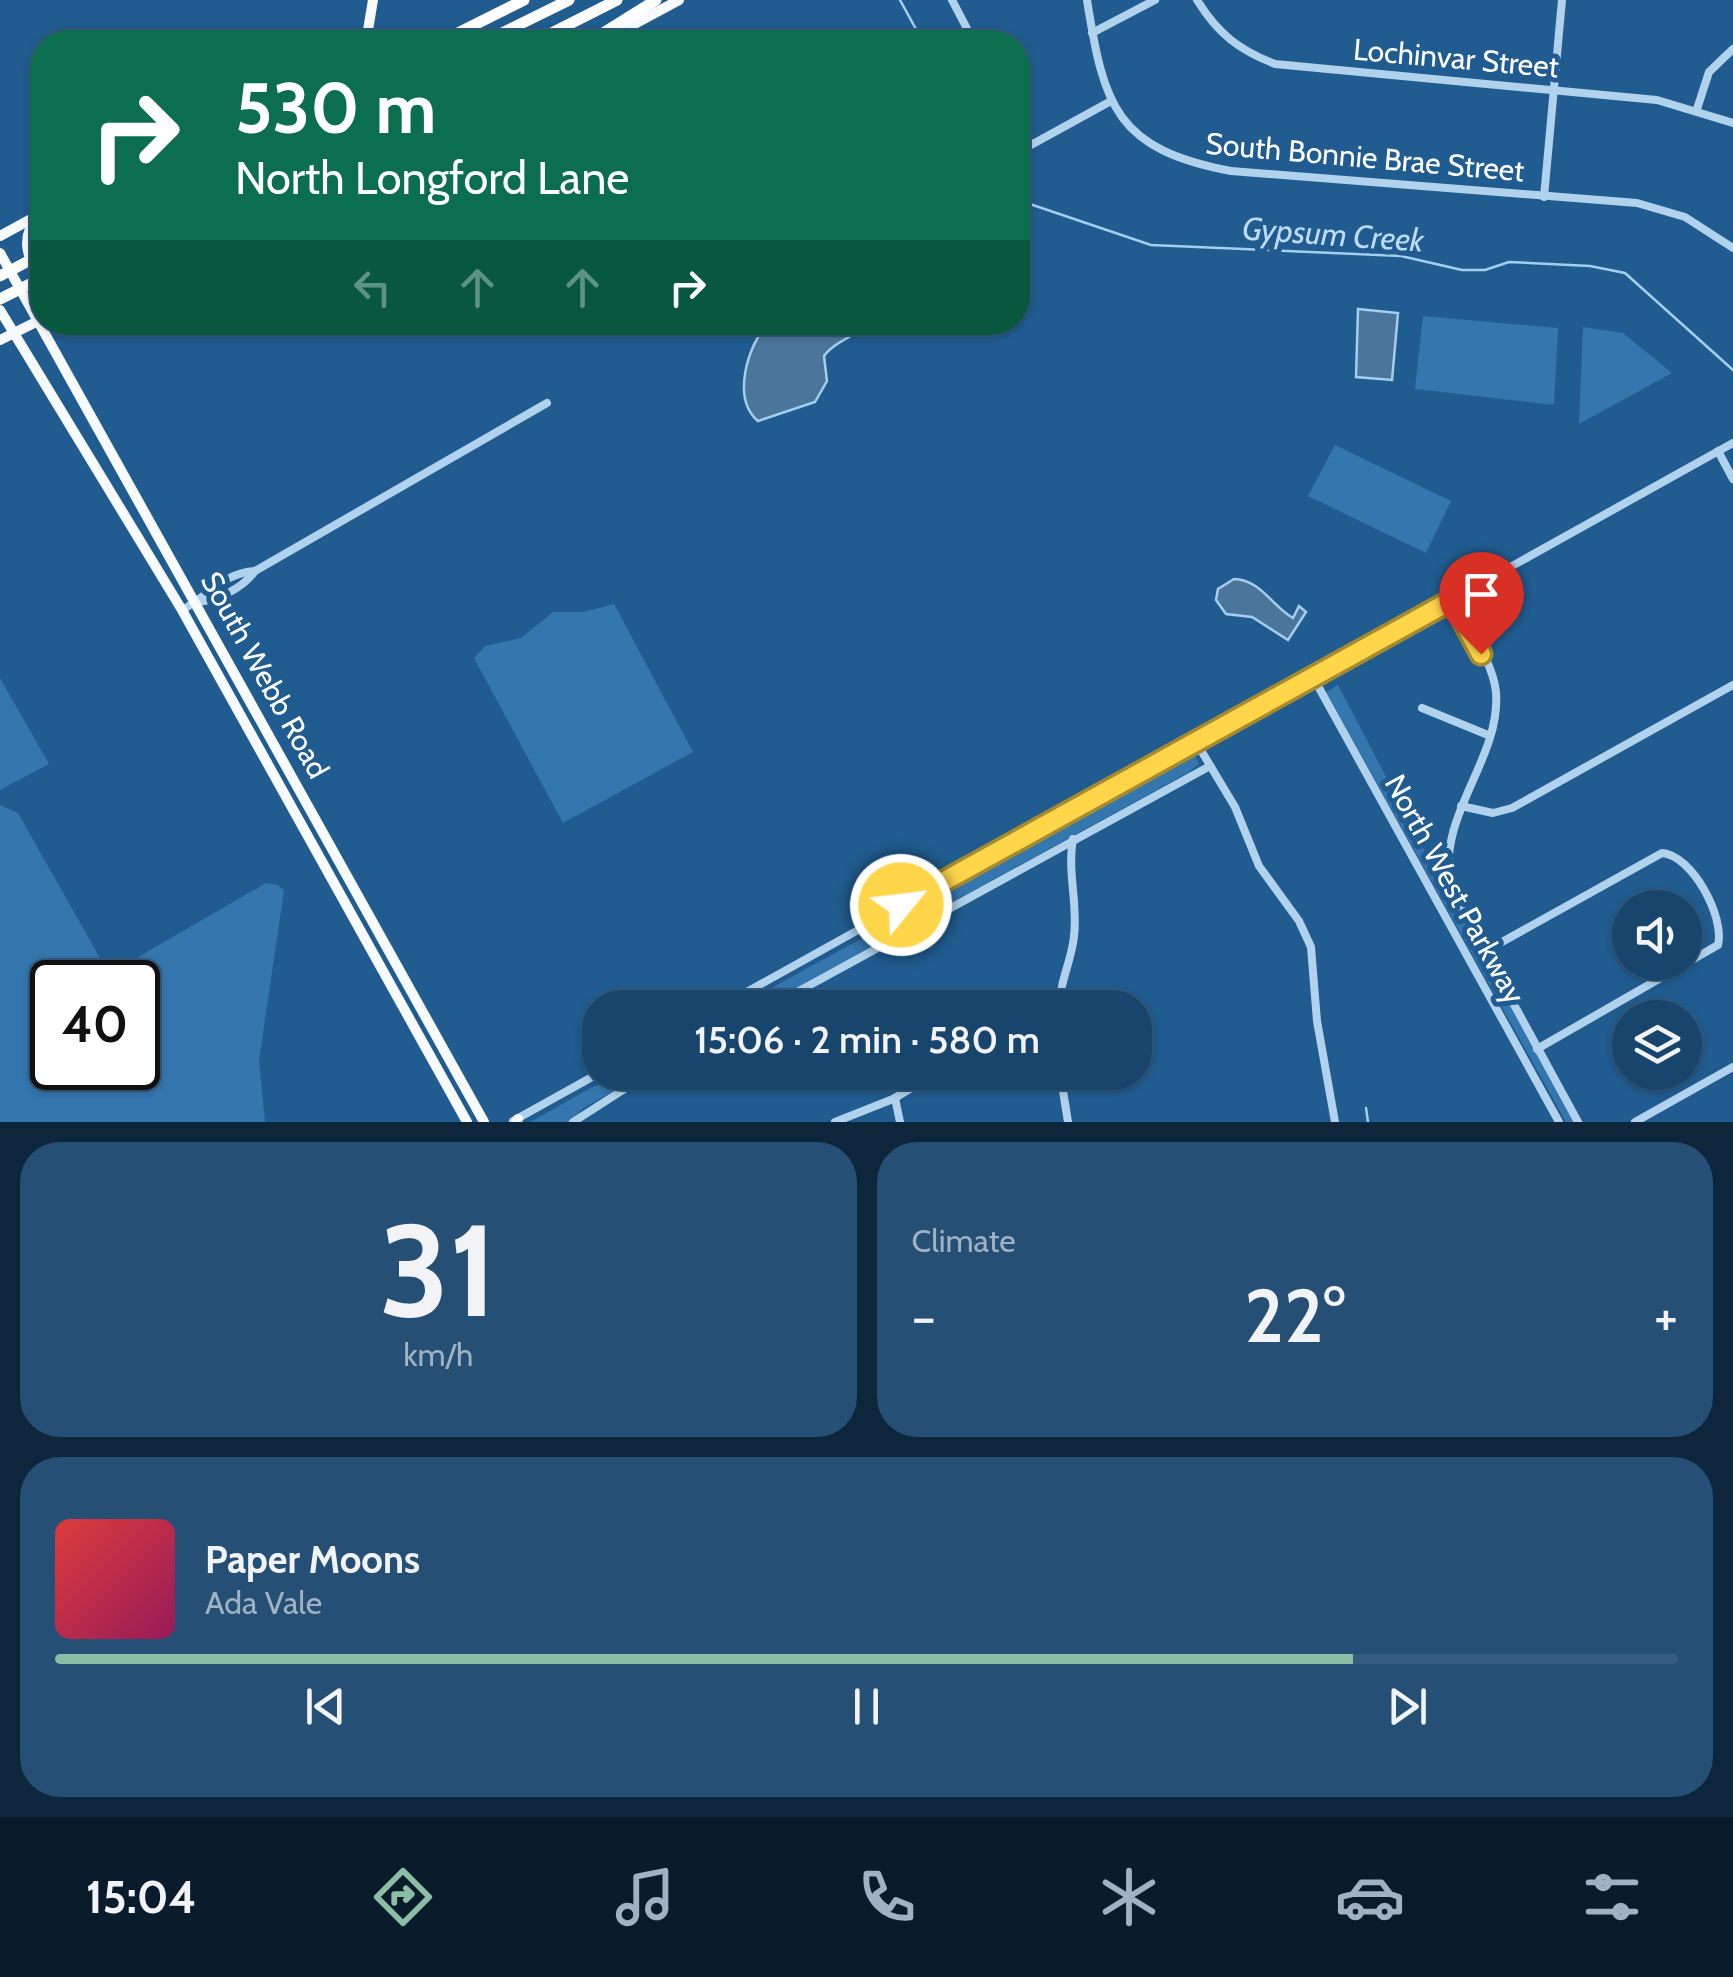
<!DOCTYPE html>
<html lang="en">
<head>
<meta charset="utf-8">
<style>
  body { margin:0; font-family:Cabin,sans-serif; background:#254f74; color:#f1f3f6; height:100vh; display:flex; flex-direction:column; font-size:38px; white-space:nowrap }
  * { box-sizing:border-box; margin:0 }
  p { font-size:32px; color:#9fb1c2 }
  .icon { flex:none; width:55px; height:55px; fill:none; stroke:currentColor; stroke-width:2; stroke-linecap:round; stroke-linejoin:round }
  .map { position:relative; height:1122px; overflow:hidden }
  .details { display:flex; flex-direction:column; gap:20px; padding:20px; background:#0d263b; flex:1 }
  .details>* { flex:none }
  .guide { position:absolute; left:30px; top:30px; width:1000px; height:305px; border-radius:40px; box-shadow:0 2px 8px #0004,0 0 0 2px #365d7f; background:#0b6e4f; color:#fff; overflow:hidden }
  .fabs { position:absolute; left:1612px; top:890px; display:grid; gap:20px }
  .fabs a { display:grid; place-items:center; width:90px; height:90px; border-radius:50%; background:#18456c; box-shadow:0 2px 8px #0004,0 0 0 2px #365d7f; font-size:50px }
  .speed { position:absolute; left:30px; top:960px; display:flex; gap:20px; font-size:50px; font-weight:700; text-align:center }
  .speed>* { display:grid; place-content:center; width:130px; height:130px; border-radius:50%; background:#18456c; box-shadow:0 2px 8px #0004,0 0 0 2px #365d7f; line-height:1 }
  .speed .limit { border:5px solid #111; border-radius:15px; background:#fff; color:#111 }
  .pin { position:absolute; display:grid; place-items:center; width:85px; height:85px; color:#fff; margin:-102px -42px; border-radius:50% 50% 50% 0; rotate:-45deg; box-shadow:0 0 10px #0007 }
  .pin .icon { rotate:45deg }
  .me { position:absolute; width:110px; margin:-55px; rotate:61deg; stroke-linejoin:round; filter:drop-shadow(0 0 8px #0008) }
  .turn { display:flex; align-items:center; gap:35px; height:210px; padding:0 40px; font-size:45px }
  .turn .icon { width:130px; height:130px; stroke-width:2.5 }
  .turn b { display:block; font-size:70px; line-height:85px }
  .lanes { display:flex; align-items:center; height:95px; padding:0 40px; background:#0003; justify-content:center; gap:50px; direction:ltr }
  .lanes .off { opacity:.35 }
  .big { font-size:75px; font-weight:600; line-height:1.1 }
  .details .widget { flex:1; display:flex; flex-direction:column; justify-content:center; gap:15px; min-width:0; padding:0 35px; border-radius:40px; background:#254f74 }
  .details .dial { align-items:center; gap:0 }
  .dial b { font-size:130px; line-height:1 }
  .song { display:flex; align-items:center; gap:30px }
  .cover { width:120px; height:120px; border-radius:15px; background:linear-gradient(135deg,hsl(0 70% 55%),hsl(330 70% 35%)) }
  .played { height:10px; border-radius:5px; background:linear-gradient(90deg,#8abfa5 80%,#365d7f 80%) }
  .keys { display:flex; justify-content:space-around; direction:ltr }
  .heat { display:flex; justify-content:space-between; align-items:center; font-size:55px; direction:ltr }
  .details .tiles { flex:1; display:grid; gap:20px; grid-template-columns:1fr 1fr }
  .widget:last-child { grid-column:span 2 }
  .trip { position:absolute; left:582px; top:990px; width:570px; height:100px; border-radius:40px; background:#18456c; box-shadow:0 2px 8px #0004,0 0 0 2px #365d7f; font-weight:600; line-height:100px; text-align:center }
  .dock { display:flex; height:160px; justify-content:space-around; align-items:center; background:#0a1c2b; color:#9fb1c2 }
  .dock .icon { width:70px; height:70px }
  .dock .current { color:#8abfa5 }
  .dock b { font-size:45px; color:#f1f3f6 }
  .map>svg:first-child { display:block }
  .green { fill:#3476ae; fill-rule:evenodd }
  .water { fill:#4b759a; stroke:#a4ceee; stroke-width:2.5 }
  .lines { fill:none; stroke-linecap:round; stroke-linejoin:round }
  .stream { stroke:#a4ceee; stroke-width:2.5 }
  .minor { stroke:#b1d2ed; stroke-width:8 }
  .major { stroke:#f7fbff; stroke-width:10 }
  .highway { stroke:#fff; stroke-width:11 }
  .route-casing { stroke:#a68a30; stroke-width:25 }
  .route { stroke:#ffd54a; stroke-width:18 }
  .labels { text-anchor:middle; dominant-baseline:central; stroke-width:10; stroke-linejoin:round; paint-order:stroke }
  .street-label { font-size:30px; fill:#fff; stroke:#205c90 }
  .water-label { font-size:32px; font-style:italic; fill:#bddbf4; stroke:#205c90 }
</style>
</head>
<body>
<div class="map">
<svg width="1733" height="1122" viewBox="0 0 1733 1122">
  <rect width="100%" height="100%" fill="#205c90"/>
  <g class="green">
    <polygon points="1423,316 1558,328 1554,405 1415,389"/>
    <polygon points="1583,327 1623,333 1672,373 1579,424"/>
    <polygon points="1335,445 1451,501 1426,553 1308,496"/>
    <polygon points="614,604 693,752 563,823 474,658 485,646 521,638 553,612 583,612"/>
    <polygon points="0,678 49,764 0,790"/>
    <polygon points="1338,685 1436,872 1442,870 1448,891 1574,1122 1566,1122 1326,692"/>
    <polygon points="1195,755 1199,764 1189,772 762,1007 735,1008"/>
    <path d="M0,805L18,813L109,974L266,883L278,885L284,891L259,1060L265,1122H0ZM52,982H138V1068H52Z"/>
    <polygon points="618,1073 644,1073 582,1109 570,1122 530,1122"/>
  </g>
  <g class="water">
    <polygon points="1358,309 1398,313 1392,380 1356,377"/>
    <path d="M768,323H864C853,340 835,340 824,356L827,381L815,402L758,421C731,398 748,345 768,323Z"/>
    <path d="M1234,579C1261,580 1271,605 1293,618L1299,606L1306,612L1288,640L1252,617L1226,614L1216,600L1218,589Z"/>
  </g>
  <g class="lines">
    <g class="stream">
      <polyline points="900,0 923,42"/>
      <polyline points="1018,200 1151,245 1401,256 1462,270 1485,270 1509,262 1590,266 1625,273 1733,370"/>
      <polyline points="1366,1108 1368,1122"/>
    </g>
    <g class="minor">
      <polyline points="952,0 974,42"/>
      <path d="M1087,0C1104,107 1116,149 1231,171L1637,203L1685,217L1733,248"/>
      <path d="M1197,0C1218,34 1239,50 1275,64L1657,100L1733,123"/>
      <polyline points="1092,33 1155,0"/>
      <polyline points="1697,109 1709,72 1733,49"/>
      <polyline points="1018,121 1031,145 1111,101"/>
      <polyline points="1544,197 1562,0"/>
      <polyline points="1718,451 1733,479"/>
      <path d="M1452,600C1466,626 1493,661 1496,692C1501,760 1437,813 1450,887L1578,1122"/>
      <path d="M196,602C217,601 243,588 255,571"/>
      <path d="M182,610C208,596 223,573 255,571L547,403"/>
      <polyline points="1313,677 1559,1122"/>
      <polyline points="1422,708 1488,735"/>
      <polyline points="1196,742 1235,807 1259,866 1299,921 1311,947 1317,1021 1335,1122"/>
      <polyline points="1461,806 1493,813 1512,808 1733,685"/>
      <path d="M1484,952L1662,853C1692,855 1725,917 1718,945L1537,1049"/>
      <polyline points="718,1008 1733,443"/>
      <polyline points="768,1008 1210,766"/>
      <polyline points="1033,1008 1060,994"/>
      <path d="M1059,1008C1059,983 1072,960 1074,936C1078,903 1067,872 1073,839"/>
      <polyline points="1060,1072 1068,1122"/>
      <polyline points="895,1098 900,1122"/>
      <polyline points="513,1121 601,1072"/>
      <polyline points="573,1122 651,1072"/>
      <polyline points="835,1122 893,1099 938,1072"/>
      <polyline points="1635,1122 1733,1067"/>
    </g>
    <g class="major">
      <polyline points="366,42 373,0"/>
      <polyline points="601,42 679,0"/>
      <path d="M39,215C19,237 27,258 42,281"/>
      <polyline points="0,236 33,218"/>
      <polyline points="0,253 484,1122"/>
      <polyline points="0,310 182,610 467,1122"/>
      <polyline points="0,340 40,320"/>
      <polyline points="516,1122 518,1119"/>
    </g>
    <g class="highway">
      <polyline points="440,42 524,0"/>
      <polyline points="484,42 569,0"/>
      <polyline points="534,42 617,0"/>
      <polyline points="589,42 656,0"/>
      <polyline points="0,276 42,254"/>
      <polyline points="0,299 42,278"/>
    </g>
  </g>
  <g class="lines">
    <defs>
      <polyline id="route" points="901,905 1452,600 1481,654"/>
    </defs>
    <use href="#route" class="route-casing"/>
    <use href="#route" class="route"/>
  </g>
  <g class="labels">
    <g class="street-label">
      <text transform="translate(1456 58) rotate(5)">Lochinvar Street</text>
      <text transform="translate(1365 157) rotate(5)">South Bonnie Brae Street</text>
      <text transform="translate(265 675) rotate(61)">South Webb Road</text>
      <text transform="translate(1455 889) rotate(61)">North West Parkway</text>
    </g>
    <g class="water-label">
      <text transform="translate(1333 234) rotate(4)">Gypsum Creek</text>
    </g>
  </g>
</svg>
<div class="fabs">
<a><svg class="icon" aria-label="sound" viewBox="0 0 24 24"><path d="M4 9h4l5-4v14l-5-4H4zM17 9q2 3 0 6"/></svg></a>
<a><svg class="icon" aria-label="layers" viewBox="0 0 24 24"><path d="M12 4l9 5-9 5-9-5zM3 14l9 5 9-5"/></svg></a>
</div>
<div class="speed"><div class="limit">40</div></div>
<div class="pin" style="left:1481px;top:654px;background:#d93025"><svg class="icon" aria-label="arrive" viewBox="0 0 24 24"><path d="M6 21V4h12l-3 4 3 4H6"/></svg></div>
<svg class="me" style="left:901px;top:905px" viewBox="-20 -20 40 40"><circle r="17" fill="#ffd54a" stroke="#fff" stroke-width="3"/><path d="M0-11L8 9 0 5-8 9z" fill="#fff"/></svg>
<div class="trip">15:06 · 2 min · 580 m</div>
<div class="guide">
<div class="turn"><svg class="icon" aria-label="right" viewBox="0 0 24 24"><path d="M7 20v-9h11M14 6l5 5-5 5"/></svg><div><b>530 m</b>North Longford Lane</div></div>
<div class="lanes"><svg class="icon off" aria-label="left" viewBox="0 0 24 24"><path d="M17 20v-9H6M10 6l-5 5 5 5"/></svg><svg class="icon off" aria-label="ahead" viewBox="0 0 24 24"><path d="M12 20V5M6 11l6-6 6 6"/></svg><svg class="icon off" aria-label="ahead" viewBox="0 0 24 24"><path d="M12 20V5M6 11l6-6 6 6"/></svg><svg class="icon" aria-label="right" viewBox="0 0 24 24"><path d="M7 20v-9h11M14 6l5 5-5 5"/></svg></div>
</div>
</div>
<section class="details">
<div class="tiles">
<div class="widget dial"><b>31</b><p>km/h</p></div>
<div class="widget"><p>Climate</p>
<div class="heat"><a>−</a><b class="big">22°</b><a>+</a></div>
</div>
<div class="widget">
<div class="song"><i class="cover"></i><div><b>Paper Moons</b><p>Ada Vale</p></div></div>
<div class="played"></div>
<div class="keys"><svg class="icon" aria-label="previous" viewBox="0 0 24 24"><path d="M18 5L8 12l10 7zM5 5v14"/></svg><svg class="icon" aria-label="pause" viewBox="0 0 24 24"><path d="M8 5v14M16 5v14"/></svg><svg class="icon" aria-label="next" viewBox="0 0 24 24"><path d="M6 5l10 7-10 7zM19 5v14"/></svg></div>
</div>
</div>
</section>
<nav class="dock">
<b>15:04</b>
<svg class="icon current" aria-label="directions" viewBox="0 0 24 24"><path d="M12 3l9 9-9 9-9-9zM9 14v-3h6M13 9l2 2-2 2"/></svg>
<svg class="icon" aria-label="music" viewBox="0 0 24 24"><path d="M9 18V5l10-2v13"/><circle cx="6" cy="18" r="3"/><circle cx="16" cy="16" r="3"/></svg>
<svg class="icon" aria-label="phone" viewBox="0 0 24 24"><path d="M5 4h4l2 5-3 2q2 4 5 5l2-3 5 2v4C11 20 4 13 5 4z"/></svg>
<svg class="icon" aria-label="climate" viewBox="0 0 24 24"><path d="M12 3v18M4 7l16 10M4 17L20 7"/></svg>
<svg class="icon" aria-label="car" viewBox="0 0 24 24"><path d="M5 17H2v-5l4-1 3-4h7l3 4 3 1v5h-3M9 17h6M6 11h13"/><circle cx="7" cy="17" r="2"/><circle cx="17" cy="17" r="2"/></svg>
<svg class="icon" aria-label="filters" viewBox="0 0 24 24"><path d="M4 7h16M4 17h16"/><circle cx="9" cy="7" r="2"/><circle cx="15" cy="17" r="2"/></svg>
</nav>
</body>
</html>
